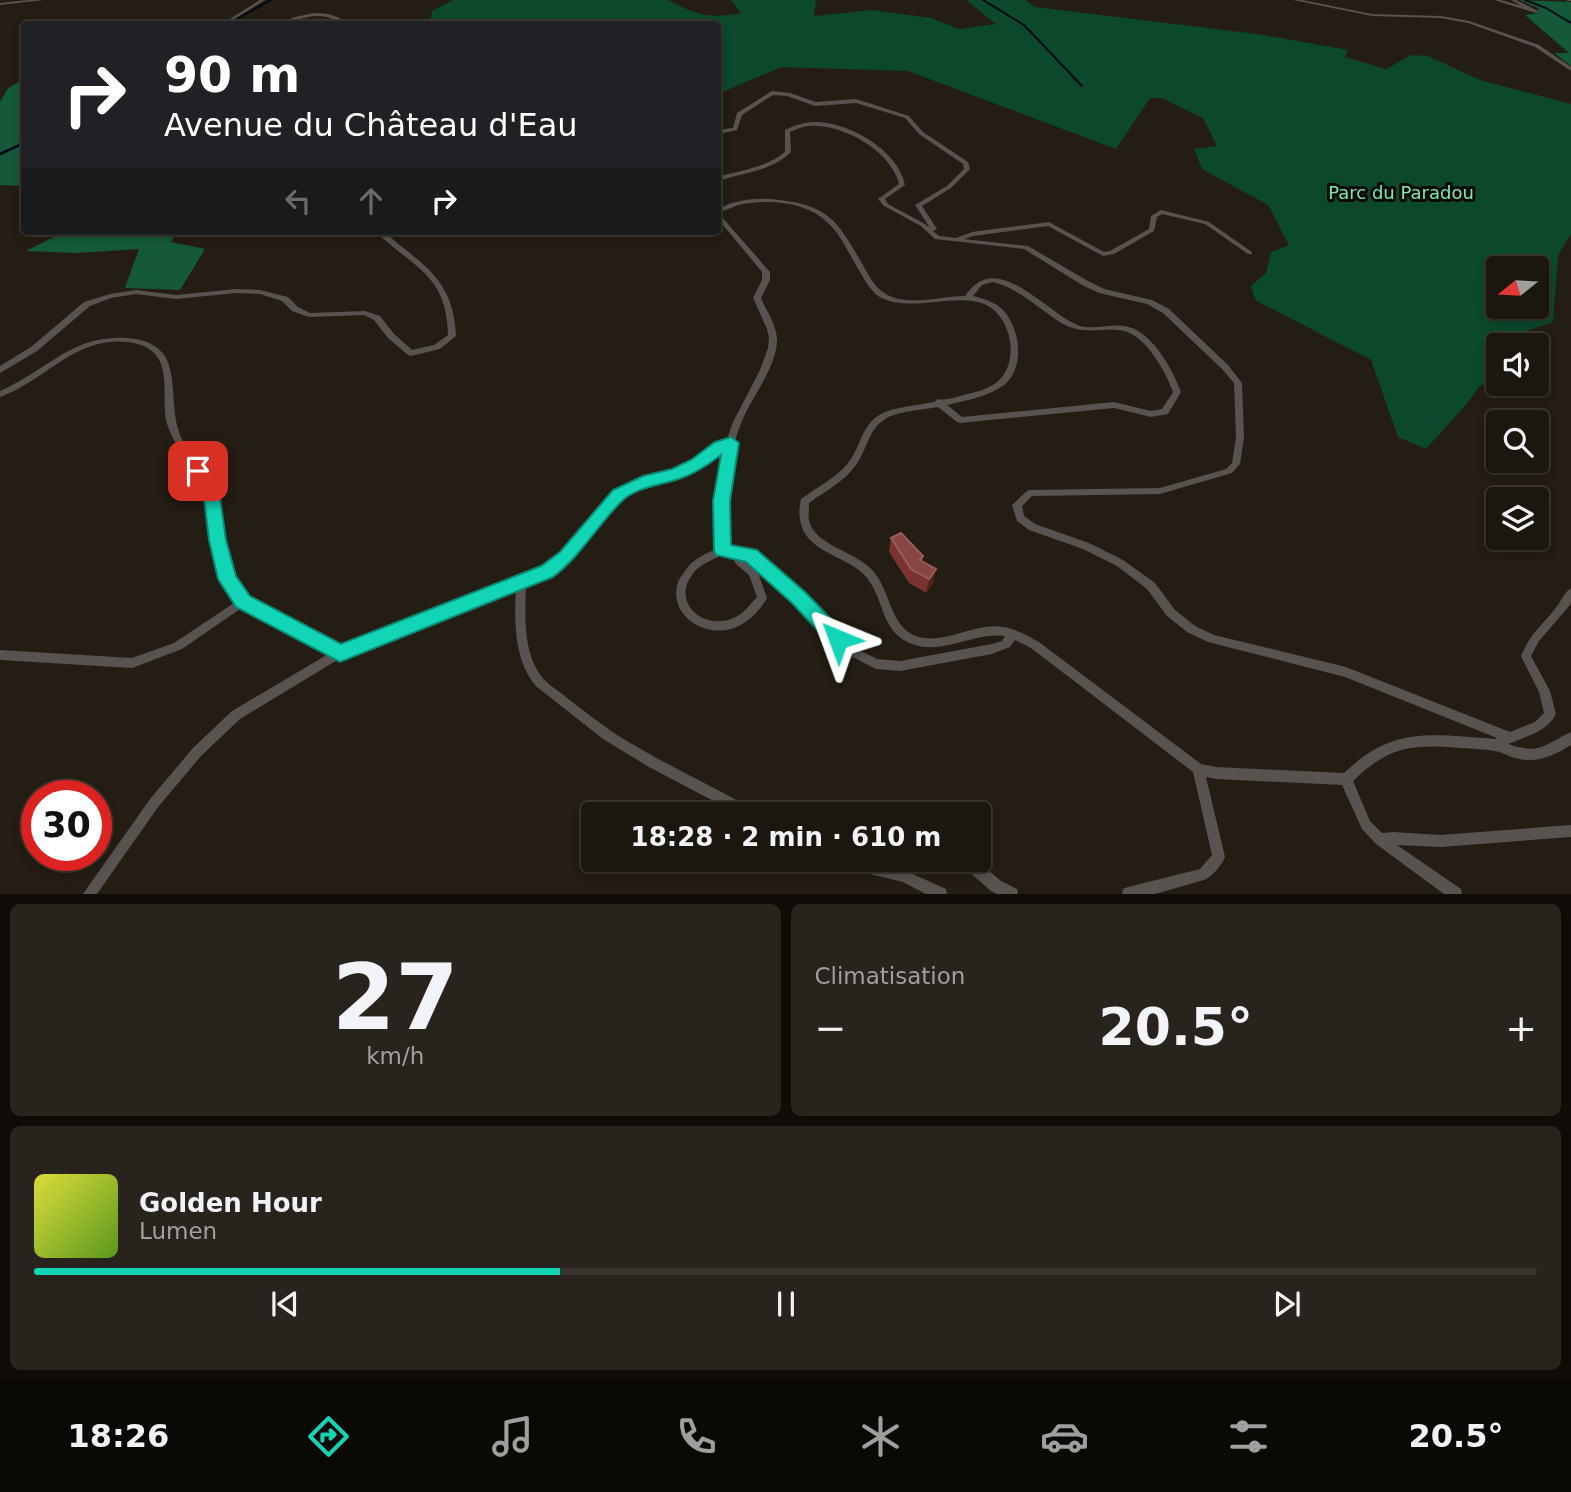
<!DOCTYPE html>
<html lang="fr">
<head>
<meta charset="utf-8">
<style>
  body { margin:0; font-family:"DejaVu Sans",sans-serif; background:#28231c; color:#f1f3f6; height:100vh; display:flex; flex-direction:column; font-size:26px; white-space:nowrap }
  * { box-sizing:border-box; margin:0 }
  p { font-size:23px; color:#a09f9e }
  .icon { flex:none; width:38px; height:38px; fill:none; stroke:currentColor; stroke-width:2; stroke-linecap:round; stroke-linejoin:round }
  .map { position:relative; height:894px; overflow:hidden }
  .side { display:flex; flex-direction:column; gap:10px; padding:10px; background:#0f0c08; flex:1 }
  .side>* { flex:none }
  .hud { position:absolute; left:21px; top:21px; width:700px; height:214px; border-radius:7px; box-shadow:0 4px 10px #0003,0 0 0 2px #39352e; background:#202124; color:#fff; overflow:hidden }
  .needle { width:46px; rotate:252deg }
  .tools { position:absolute; left:1486px; top:256px; display:grid; gap:14px }
  .tools a { display:grid; place-items:center; width:63px; height:63px; border-radius:7px; background:#1b160e; box-shadow:0 4px 10px #0003,0 0 0 2px #39352e; font-size:35px }
  .speed { position:absolute; left:21px; top:780px; display:flex; gap:14px; font-size:35px; font-weight:700; text-align:center }
  .speed>* { display:grid; place-content:center; width:91px; height:91px; border-radius:50%; background:#1b160e; box-shadow:0 4px 10px #0003,0 0 0 2px #39352e; line-height:1 }
  .speed .limit { border:10px solid #d22; background:#fff; color:#111 }
  .pin { position:absolute; display:grid; place-items:center; width:60px; height:60px; color:#fff; margin:-30px; border-radius:14px; box-shadow:0 4px 10px #0006 }
  .me { position:absolute; width:77px; margin:-38px; rotate:316deg; stroke-linejoin:round; filter:drop-shadow(0 0 5px #0008) }
  .turn { display:flex; align-items:center; gap:24px; height:147px; padding:0 28px; font-size:32px }
  .turn .icon { width:91px; height:91px; stroke-width:2.5 }
  .turn b { display:block; font-size:49px; line-height:60px }
  .lanes { display:flex; align-items:center; height:66px; padding:0 28px; background:#0003; justify-content:center; gap:35px; direction:ltr }
  .lanes .off { opacity:.35 }
  .big { font-size:52px; font-weight:600; line-height:1.1 }
  .side .widget { flex:1; display:flex; flex-direction:column; justify-content:center; gap:10px; min-width:0; padding:0 24px; border-radius:10px; background:#28231c }
  .side .dial { align-items:center; gap:0 }
  .dial b { font-size:91px; line-height:1 }
  .song { display:flex; align-items:center; gap:21px }
  .cover { width:84px; height:84px; border-radius:10px; background:linear-gradient(135deg,hsl(60 70% 55%),hsl(90 70% 35%)) }
  .played { height:7px; border-radius:4px; background:linear-gradient(90deg,#11d5b4 35%,#39352e 35%) }
  .keys { display:flex; justify-content:space-around; direction:ltr }
  .heat { display:flex; justify-content:space-between; align-items:center; font-size:38px; direction:ltr }
  .side .tiles { flex:1; display:grid; gap:10px; grid-template-columns:1fr 1fr }
  .widget:last-child { grid-column:span 2 }
  .trip { position:absolute; left:581px; top:802px; width:410px; height:70px; border-radius:7px; background:#1b160e; box-shadow:0 4px 10px #0003,0 0 0 2px #39352e; font-weight:600; line-height:70px; text-align:center }
  .tabs { display:flex; height:112px; justify-content:space-around; align-items:center; background:#0b0906; color:#a09f9e }
  .tabs .icon { width:49px; height:49px }
  .tabs .selected { color:#11d5b4 }
  .tabs b { font-size:32px; color:#f1f3f6 }
  .map>svg:first-child { display:block }
  .green { fill:#0b482c; fill-rule:evenodd }
  .forest { fill:#145a39 }
  .lines { fill:none; stroke-linecap:round; stroke-linejoin:round }
  .stream-far1 { stroke:#000916; stroke-width:2 }
  .stream { stroke:#000916; stroke-width:2.5 }
  .street { fill:#585250; fill-rule:evenodd }
  .wall { fill:#7a332f }
  .shaded-wall { fill:#53221c }
  .building { fill:#874642; stroke:#965f5b; stroke-width:2 }
  .route { fill:#11d5b4; stroke:#0b8a75; stroke-width:2 }
  .labels { text-anchor:middle; dominant-baseline:central; stroke-width:6; stroke-linejoin:round; paint-order:stroke }
  .far-park-label { font-size:18px; fill:#79edae; stroke:#0b0805 }
</style>
</head>
<body>
<div class="map">
<svg width="1571" height="894" viewBox="0 0 1571 894">
  <rect width="100%" height="100%" fill="#241d13"/>
  <path class="green" d="M453,0H668C697,15 708,19 741,13L731,0H816L814,16L872,10L931,18L959,29L996,24L966,0H1025L1035,7L1257,34L1348,50L1345,57L1386,69L1411,55L1428,56L1480,80L1571,104V234L1558,255L1553,322L1526,331L1515,345H1498V379L1480,386L1465,406L1426,449L1398,437L1371,360L1255,300L1251,286L1266,273L1271,252L1289,245L1268,205L1202,169L1194,149L1217,146L1203,118L1162,98H1150L1116,149L908,71L781,67L718,94V24H537L531,22L419,24L431,18L432,11ZM1498,268H1536V306H1498Z"/>
  <g class="forest">
    <polygon points="1519,0 1571,2 1571,66 1554,53 1569,53 1525,15 1539,13 1538,8"/>
    <polygon points="24,79 24,186 0,185 0,102 8,88"/>
    <polygon points="66,231 177,231 171,242 205,249 180,290 125,288 139,249 77,253 26,251"/>
  </g>
  <g class="lines">
    <g class="stream-far1">
      <polyline points="983,0 1024,25 1082,86"/>
      <polyline points="1525,0 1546,8 1571,23"/>
      <polyline points="228,24 271,0"/>
    </g>
    <polyline class="stream" points="0,154 24,143"/>
    <g class="street">
      <polygon points="28,0 44,0 0,5 0,3"/>
      <polygon points="260,0 265,0 226,24 222,24"/>
      <polygon points="1293,0 1302,0 1372,14 1441,16 1469,21 1539,45 1571,67 1571,71 1535,47 1468,23 1441,18 1372,16"/>
      <polygon points="1494,0 1501,0 1522,6 1511,0 1516,0 1540,12 1536,13"/>
      <rect x="1567" y="0" width="4" height="1"/>
      <path d="M314,13C328,13 339,16 350,24C339,24 330,15 317,16C303,16 289,25 277,24L295,17Z"/>
      <path d="M772,91L790,93L816,102L856,99L909,116L923,132L968,162L970,169L951,188L922,206L937,229L933,231L939,236L956,238L972,232L1049,222L1104,252L1110,251L1149,229L1151,216L1161,210L1209,222L1252,252V254H1248L1205,224L1162,214L1157,217L1154,231L1114,254L1103,256L1048,226L973,236L964,239L1028,246L1088,281L1104,289L1152,300L1169,309L1228,365L1242,383L1244,437L1240,464L1232,473L1160,494L1032,496L1022,506L1024,516L1035,524L1089,543L1123,560L1155,583L1175,610L1195,626L1214,635L1346,667L1510,732L1535,722L1544,713L1539,692L1521,656C1531,632 1543,625 1558,605C1562,599 1565,592 1571,588V602L1570,605L1539,641L1531,656L1550,691L1556,714C1546,733 1526,736 1508,744C1541,755 1543,745 1571,732V745C1553,756 1536,764 1515,758C1508,756 1502,752 1495,751C1484,749 1473,749 1462,748C1413,744 1390,745 1353,781L1370,821L1382,833L1393,832L1441,835L1571,825V837L1441,847L1397,845L1461,889L1462,894H1444L1376,844L1362,829L1342,785L1216,779L1206,777L1225,857C1222,865 1212,877 1204,880L1155,894H1122L1123,889L1128,887L1200,869L1212,855L1193,772L1031,648L1015,640L1010,647L992,654L900,671L876,669L845,653L794,600L748,558L743,557L757,570L767,598C759,612 746,625 731,629C701,637 668,613 678,582C691,560 695,559 718,548C714,515 716,482 724,450C711,458 701,468 687,473C666,480 643,482 625,495C596,515 581,555 551,574C544,579 534,581 526,585C525,613 523,649 539,673C546,684 558,690 567,698C583,710 598,722 614,733C660,762 708,784 755,810L757,814H738L649,767L603,739L537,687C514,662 514,621 516,589L344,656L240,719L201,756L158,807L97,894H83L150,799L193,748L232,711L330,653L243,607L182,649L132,668L0,660V650L132,658L174,643L237,601C221,580 216,557 213,531C211,517 210,503 204,490C193,465 173,447 166,420C162,399 170,369 154,353C142,341 119,340 103,343C65,350 37,384 0,397V391C50,369 75,330 136,339C148,341 160,347 166,358C176,377 171,409 179,432C183,444 191,454 198,464C208,479 216,494 220,512C225,544 224,585 255,604L341,648L543,569C570,547 587,516 614,494C635,475 665,476 689,464C702,458 713,447 726,442L733,422L760,370L768,348L769,338L767,329L753,298L762,280V272L718,219V214L720,215L770,272V280L761,298C766,310 776,324 777,338C778,366 752,396 742,421C726,459 722,505 727,547L754,552L802,594L853,647L877,659L900,661L992,644L1002,641L1005,636C975,632 945,654 915,645C880,634 886,602 867,578C851,558 821,556 806,535C799,525 798,511 801,499C816,488 836,478 848,463C861,447 861,425 881,414C894,407 919,405 934,402L938,399C946,401 955,397 964,395C976,392 994,388 1002,377C1016,359 1012,329 997,313C972,285 918,314 884,299C871,294 864,278 857,267C848,252 841,235 828,223C808,202 770,199 743,204C734,206 726,210 718,213V209C737,199 759,197 780,200C831,206 839,224 863,265C869,276 875,288 886,294C907,307 942,296 965,296C968,292 972,287 976,284C1006,260 1052,317 1080,326C1099,331 1119,319 1138,331C1158,343 1173,371 1181,392L1168,414L1151,417L1114,408L960,423L957,422L938,407C923,410 897,411 885,419C868,430 867,450 856,465C844,482 825,491 809,503C809,509 808,515 809,520C814,546 857,551 874,572C891,592 890,629 919,637C948,644 975,622 1004,627C1016,629 1028,636 1039,642L1201,764L1216,767L1344,773C1394,725 1431,735 1495,739L1497,738L1345,677L1208,642L1187,632L1167,616L1147,589L1117,566L1083,549L1029,530L1017,521L1012,505L1027,491L1030,490L1160,488L1226,469L1232,463L1236,437L1234,383L1222,369L1163,313L1147,304L1099,293L1082,285L1024,249L935,239L921,226L884,206L878,199L899,184C892,153 848,127 817,126C807,125 799,128 790,132L791,152C772,171 746,172 722,180L721,185L718,187V177C741,170 765,168 785,152V130C795,125 805,122 817,122C850,123 898,150 905,185L885,199L888,204L925,224L930,228L915,205L947,186L964,169L963,164L919,134L905,118L856,103L815,106L787,96L773,95L742,115L737,130L718,134V130L733,128L737,113ZM993,282C1021,289 1039,310 1063,324C1082,334 1097,329 1117,330C1143,330 1165,370 1173,392L1162,409L1151,411L1114,402L962,417L947,405C966,400 988,397 1004,385C1026,367 1020,327 1002,309C994,301 983,299 973,296L982,285ZM724,554L732,556L736,564L749,575L757,597C752,602 747,609 742,613C710,637 666,604 695,571C703,563 714,559 724,554Z"/>
      <path d="M375,231C386,231 393,240 402,247C436,273 454,291 456,336L440,349L411,356L408,355L388,338L374,320L364,315L309,317L292,311L282,301L260,294L236,293L176,299L136,294L111,298L90,306L37,351L0,373V366L31,347L84,302L110,294L136,290L176,295L236,289L260,290L288,297L298,307L310,313L365,311L380,316L394,334L412,350L434,345L448,335C447,274 413,268 375,231Z"/>
      <polygon points="641,231 671,231 668,233 644,233"/>
      <polygon points="827,859 861,859 904,870 946,889 947,894 926,894 903,882 833,865 828,864"/>
      <polygon points="959,859 975,859 1001,881 1017,889 1018,894 997,894 991,891 960,864"/>
    </g>
  </g>
  <polygon class="wall" points="891,538 923,556 922,562 933,583 926,593 909,583 889,552"/>
  <polygon class="shaded-wall" points="936,569 933,583 926,593 929,579"/>
  <polygon class="building" points="901,533 923,556 920,560 936,569 929,579 911,569 891,538"/>
  <path class="route" d="M731,437L739,443L730,501L731,545L757,550L805,592L845,633L848,639L845,645L838,648L831,645L792,603L746,562L716,555L714,550L713,501L721,455C708,465 695,474 679,479C661,485 638,487 623,500C598,524 582,555 553,577L340,662L236,607L218,579L209,540L204,498L190,471L192,467H204L220,498L226,540L236,576L250,596L341,644L541,566L560,552L613,490L643,476L672,469L691,460L715,442Z"/>
  <g class="labels">
    <g class="far-park-label">
      <text x="1401" y="192">Parc du Paradou</text>
    </g>
  </g>
</svg>
<div class="tools">
<a><svg class="needle" viewBox="-14 -14 28 28"><path d="M0-13l5 13h-10z" fill="#e53935"/><path d="M0 13l5-13h-10z" fill="#a09f9e"/></svg></a>
<a><svg class="icon" aria-label="sound" viewBox="0 0 24 24"><path d="M4 9h4l5-4v14l-5-4H4zM17 9q2 3 0 6"/></svg></a>
<a><svg class="icon" aria-label="search" viewBox="0 0 24 24"><circle cx="10" cy="10" r="6"/><path d="M15 15l6 6"/></svg></a>
<a><svg class="icon" aria-label="layers" viewBox="0 0 24 24"><path d="M12 4l9 5-9 5-9-5zM3 14l9 5 9-5"/></svg></a>
</div>
<div class="speed"><div class="limit">30</div></div>
<div class="pin" style="left:198px;top:471px;background:#d93025"><svg class="icon" aria-label="arrive" viewBox="0 0 24 24"><path d="M6 21V4h12l-3 4 3 4H6"/></svg></div>
<svg class="me" style="left:838px;top:639px" viewBox="-20 -20 40 40"><path d="M0-17L14 15 0 8-14 15z" fill="#11d5b4" stroke="#fff" stroke-width="4"/></svg>
<div class="trip">18:28 · 2 min · 610 m</div>
<div class="hud">
<div class="turn"><svg class="icon" aria-label="right" viewBox="0 0 24 24"><path d="M7 20v-9h11M14 6l5 5-5 5"/></svg><div><b>90 m</b>Avenue du Château d'Eau</div></div>
<div class="lanes"><svg class="icon off" aria-label="left" viewBox="0 0 24 24"><path d="M17 20v-9H6M10 6l-5 5 5 5"/></svg><svg class="icon off" aria-label="ahead" viewBox="0 0 24 24"><path d="M12 20V5M6 11l6-6 6 6"/></svg><svg class="icon" aria-label="right" viewBox="0 0 24 24"><path d="M7 20v-9h11M14 6l5 5-5 5"/></svg></div>
</div>
</div>
<section class="side">
<div class="tiles">
<div class="widget dial"><b>27</b><p>km/h</p></div>
<div class="widget"><p>Climatisation</p>
<div class="heat"><a>−</a><b class="big">20.5°</b><a>+</a></div>
</div>
<div class="widget">
<div class="song"><i class="cover"></i><div><b>Golden Hour</b><p>Lumen</p></div></div>
<div class="played"></div>
<div class="keys"><svg class="icon" aria-label="previous" viewBox="0 0 24 24"><path d="M18 5L8 12l10 7zM5 5v14"/></svg><svg class="icon" aria-label="pause" viewBox="0 0 24 24"><path d="M8 5v14M16 5v14"/></svg><svg class="icon" aria-label="next" viewBox="0 0 24 24"><path d="M6 5l10 7-10 7zM19 5v14"/></svg></div>
</div>
</div>
</section>
<nav class="tabs">
<b>18:26</b>
<svg class="icon selected" aria-label="directions" viewBox="0 0 24 24"><path d="M12 3l9 9-9 9-9-9zM9 14v-3h6M13 9l2 2-2 2"/></svg>
<svg class="icon" aria-label="music" viewBox="0 0 24 24"><path d="M9 18V5l10-2v13"/><circle cx="6" cy="18" r="3"/><circle cx="16" cy="16" r="3"/></svg>
<svg class="icon" aria-label="phone" viewBox="0 0 24 24"><path d="M5 4h4l2 5-3 2q2 4 5 5l2-3 5 2v4C11 20 4 13 5 4z"/></svg>
<svg class="icon" aria-label="climate" viewBox="0 0 24 24"><path d="M12 3v18M4 7l16 10M4 17L20 7"/></svg>
<svg class="icon" aria-label="car" viewBox="0 0 24 24"><path d="M5 17H2v-5l4-1 3-4h7l3 4 3 1v5h-3M9 17h6M6 11h13"/><circle cx="7" cy="17" r="2"/><circle cx="17" cy="17" r="2"/></svg>
<svg class="icon" aria-label="filters" viewBox="0 0 24 24"><path d="M4 7h16M4 17h16"/><circle cx="9" cy="7" r="2"/><circle cx="15" cy="17" r="2"/></svg>
<b>20.5°</b>
</nav>
</body>
</html>
